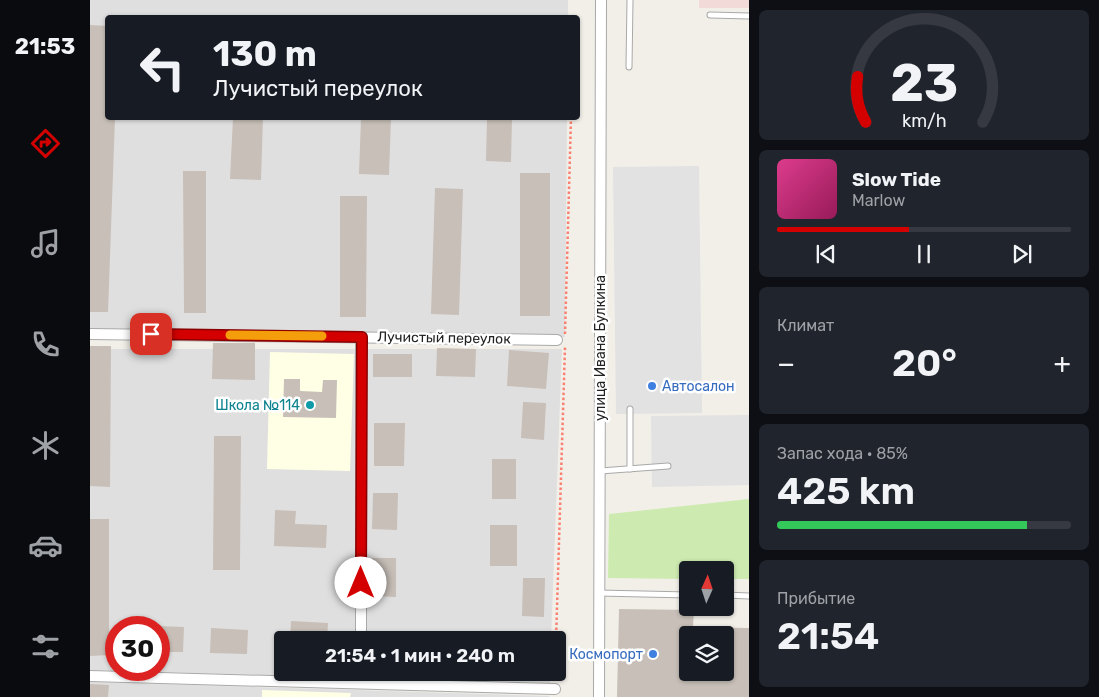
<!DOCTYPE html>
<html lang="ru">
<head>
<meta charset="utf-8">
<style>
  body { margin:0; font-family:Rubik,sans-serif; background:#20242c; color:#f1f3f6; height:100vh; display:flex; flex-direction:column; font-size:19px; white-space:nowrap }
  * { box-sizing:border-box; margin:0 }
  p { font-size:16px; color:#9ea1a6 }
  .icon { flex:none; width:28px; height:28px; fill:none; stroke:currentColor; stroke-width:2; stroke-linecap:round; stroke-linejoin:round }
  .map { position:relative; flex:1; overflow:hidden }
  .panel { display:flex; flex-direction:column; gap:10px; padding:10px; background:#0d0f14; width:350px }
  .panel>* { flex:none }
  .hud { position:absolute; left:15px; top:15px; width:475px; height:105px; border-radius:5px; box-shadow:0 1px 4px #0004; background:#171b24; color:#f1f3f6; overflow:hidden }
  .needle { width:32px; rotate:3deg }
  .fabs { position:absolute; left:589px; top:561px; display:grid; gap:10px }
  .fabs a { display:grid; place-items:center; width:55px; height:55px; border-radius:5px; background:#171b24; box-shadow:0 1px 4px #0004; font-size:25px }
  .speed { position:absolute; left:15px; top:616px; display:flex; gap:10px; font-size:25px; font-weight:700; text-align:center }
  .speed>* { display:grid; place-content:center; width:65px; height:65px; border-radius:50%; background:#171b24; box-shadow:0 1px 4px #0004; line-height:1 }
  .speed .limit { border:8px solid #d22; background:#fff; color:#111 }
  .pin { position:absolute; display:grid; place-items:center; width:42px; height:42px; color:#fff; margin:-21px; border-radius:10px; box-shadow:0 2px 8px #0006 }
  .me { position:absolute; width:55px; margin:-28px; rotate:0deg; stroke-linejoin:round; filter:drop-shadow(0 0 4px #0008) }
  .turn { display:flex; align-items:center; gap:18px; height:105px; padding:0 25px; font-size:22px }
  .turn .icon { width:65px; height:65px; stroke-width:2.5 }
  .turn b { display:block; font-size:35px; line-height:42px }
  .big { font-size:38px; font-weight:600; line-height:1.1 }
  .panel .widget { flex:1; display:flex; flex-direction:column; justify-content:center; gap:8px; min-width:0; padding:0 18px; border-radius:8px; background:#20242c }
  .panel .dial { align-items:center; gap:0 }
  .dial svg { height:130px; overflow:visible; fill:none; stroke:#363941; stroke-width:7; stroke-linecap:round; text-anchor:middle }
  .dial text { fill:#f1f3f6; stroke:none }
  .song { display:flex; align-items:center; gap:15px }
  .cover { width:60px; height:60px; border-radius:8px; background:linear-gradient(135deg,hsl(330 70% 55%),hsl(330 70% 35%)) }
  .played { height:5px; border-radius:2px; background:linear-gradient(90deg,#d40000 45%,#363941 45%) }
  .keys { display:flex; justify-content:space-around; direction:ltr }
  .heat { display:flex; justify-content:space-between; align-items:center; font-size:28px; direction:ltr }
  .charge { height:8px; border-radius:4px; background:linear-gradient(90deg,#34c759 85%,#363941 0) }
  .trip { position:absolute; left:184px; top:631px; width:292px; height:50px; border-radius:5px; background:#171b24; box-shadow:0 1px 4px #0004; font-weight:600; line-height:50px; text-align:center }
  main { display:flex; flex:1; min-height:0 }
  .menu { display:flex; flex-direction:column; width:90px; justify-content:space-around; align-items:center; background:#090b0e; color:#9ea1a6 }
  .menu .icon { width:35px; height:35px }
  .menu .on { color:#d40000 }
  .menu b { font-size:22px; color:#f1f3f6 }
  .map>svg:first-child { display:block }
  .residential { fill:#e0dfdf; fill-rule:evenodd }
  .commercial { fill:#f2dad9 }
  .education { fill:#ffffe5 }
  .grass { fill:#cdebb0 }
  .parking { fill:#e2e2e2 }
  .building { fill:#c7bfb8; fill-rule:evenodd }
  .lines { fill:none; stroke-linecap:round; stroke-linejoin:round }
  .service-casing { stroke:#a9a9a9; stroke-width:7 }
  .minor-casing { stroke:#a9a9a9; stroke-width:12 }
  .path { stroke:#fa8072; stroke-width:2.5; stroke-dasharray:2.5 2.5; stroke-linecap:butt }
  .service { stroke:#fff; stroke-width:5 }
  .minor { stroke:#fff; stroke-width:10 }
  .route-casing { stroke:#8a0000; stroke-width:12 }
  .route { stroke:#d40000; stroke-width:9 }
  .slow { stroke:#f59e0b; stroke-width:9 }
  .shop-dot { fill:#3f7fe0; stroke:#fff; stroke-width:2 }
  .culture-dot { fill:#0f9aa8; stroke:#fff; stroke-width:2 }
  .labels { text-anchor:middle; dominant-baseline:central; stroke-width:5; stroke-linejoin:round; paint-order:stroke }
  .street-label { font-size:14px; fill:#222; stroke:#fff }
  .shop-label { font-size:14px; fill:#366cbe; stroke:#fff; text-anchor:start }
  .culture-label { font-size:14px; fill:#0d838f; stroke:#fff; text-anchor:end }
</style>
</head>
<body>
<main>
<nav class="menu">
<b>21:53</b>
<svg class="icon on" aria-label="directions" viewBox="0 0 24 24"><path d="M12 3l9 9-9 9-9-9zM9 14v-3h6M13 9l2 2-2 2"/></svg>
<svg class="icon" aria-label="music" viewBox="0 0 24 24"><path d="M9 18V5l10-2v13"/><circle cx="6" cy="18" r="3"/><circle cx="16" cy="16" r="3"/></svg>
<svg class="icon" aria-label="phone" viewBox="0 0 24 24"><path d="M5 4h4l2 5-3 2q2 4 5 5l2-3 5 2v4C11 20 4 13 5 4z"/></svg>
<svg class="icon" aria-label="climate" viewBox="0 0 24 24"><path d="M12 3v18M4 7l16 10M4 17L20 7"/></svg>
<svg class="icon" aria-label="car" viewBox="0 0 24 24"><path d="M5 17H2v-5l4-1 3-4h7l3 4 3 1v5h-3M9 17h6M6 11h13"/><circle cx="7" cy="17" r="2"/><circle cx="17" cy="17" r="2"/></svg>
<svg class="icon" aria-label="filters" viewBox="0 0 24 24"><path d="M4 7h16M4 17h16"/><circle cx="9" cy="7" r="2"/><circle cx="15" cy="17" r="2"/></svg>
</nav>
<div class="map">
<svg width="659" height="697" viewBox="0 0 659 697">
  <rect width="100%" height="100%" fill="#f2efe9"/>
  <g class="residential">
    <polygon points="0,0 478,0 478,18 18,18 18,118 477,118 475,337 0,332"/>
    <path d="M0,349H472L461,640H192V672H460V683L0,670ZM26,628H69V670H26Z"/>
    <polygon points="0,682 459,696 459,697 0,697"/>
  </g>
  <rect class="commercial" x="609" y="0" width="50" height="8"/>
  <g class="education">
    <polygon points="180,352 264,354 260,471 177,469"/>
    <polygon points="172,690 261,693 260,697 172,697"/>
  </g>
  <polygon class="grass" points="659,499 659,579 635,579 635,570 598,570 597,579 518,578 519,514"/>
  <g class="parking">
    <polygon points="609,166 612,413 526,414 523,167"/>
    <polygon points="659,415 659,485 562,487 561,416"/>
  </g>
  <g class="building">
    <polygon points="0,25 18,26 18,118 25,118 18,312 0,312"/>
    <polygon points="143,118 173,118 171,180 140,179"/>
    <polygon points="271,118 301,118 299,175 269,174"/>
    <polygon points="397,118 422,118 421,162 396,161"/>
    <polygon points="93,171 116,171 116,313 94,313"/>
    <rect x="430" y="173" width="30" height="143"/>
    <polygon points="345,188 373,189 369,315 341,314"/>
    <polygon points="250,196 277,196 276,317 250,317"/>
    <polygon points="123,343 165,343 165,380 122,379"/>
    <polygon points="0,346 21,346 20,487 0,486"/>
    <polygon points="347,348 386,349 385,377 346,376"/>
    <polygon points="419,350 459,353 456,389 417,386"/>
    <rect x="283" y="354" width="39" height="23"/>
    <polygon points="194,379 210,379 210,391 232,392 233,380 247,380 246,418 193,417"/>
    <polygon points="433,402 456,403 454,440 431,438"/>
    <polygon points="284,423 315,423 314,466 284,466"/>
    <polygon points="124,436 151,436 150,570 123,570"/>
    <rect x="402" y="459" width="24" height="40"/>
    <polygon points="283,493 308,493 307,530 282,529"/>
    <polygon points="185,510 206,511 205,524 237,525 236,548 184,546"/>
    <polygon points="0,519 19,519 19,655 0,656"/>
    <rect x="400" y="525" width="27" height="41"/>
    <polygon points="282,558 306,558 306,597 281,596"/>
    <polygon points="433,578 455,578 454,617 432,616"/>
    <path d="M529,609L604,610L603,627L659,628V697H527ZM598,635H635V672H598Z"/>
    <polygon points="201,621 238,623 237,640 200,640"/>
    <polygon points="69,626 94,627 93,652 69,652"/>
    <polygon points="121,628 158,630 157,654 120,653"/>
    <polygon points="277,633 315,635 315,640 277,640"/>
    <polygon points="422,634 460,635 460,640 422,640"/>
    <polygon points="346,636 380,637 380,640 345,640"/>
    <polygon points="0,684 19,685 18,697 0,697"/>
  </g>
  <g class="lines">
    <defs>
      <g id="service">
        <polyline points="620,15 659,16"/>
        <polyline points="539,67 540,0"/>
        <polyline points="540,409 540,469"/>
        <polyline points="510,471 578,466"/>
        <polyline points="509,593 598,595"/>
        <polyline points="635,595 659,596"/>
      </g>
      <g id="minor">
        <polyline points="0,334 467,340"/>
        <polyline points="271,640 271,337"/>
        <polyline points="0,676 465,689"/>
        <polyline points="509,697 511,0"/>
      </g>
    </defs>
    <use href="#service" class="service-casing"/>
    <use href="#minor" class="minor-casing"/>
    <g class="path">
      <polyline points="482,18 482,15"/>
      <polyline points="475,334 481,118"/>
      <polyline points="466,640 475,347"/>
    </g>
    <use href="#service" class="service"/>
    <use href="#minor" class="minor"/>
  </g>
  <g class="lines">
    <defs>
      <polyline id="route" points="61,334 272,337 271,583"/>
    </defs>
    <use href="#route" class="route-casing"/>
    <use href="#route" class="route"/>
    <polyline class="slow" points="140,335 232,336"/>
  </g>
  <g class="shop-dot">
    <circle cx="562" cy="386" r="5"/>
    <circle cx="563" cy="654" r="5"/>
  </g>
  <circle class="culture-dot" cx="220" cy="405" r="5"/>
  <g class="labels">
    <g class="street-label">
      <text transform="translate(354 338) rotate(1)">Лучистый переулок</text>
      <text transform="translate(510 348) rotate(-90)">улица Ивана Булкина</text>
    </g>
    <g class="shop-label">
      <text x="572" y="386">Автосалон</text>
      <text x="553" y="654" text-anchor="end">Космопорт</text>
    </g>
    <g class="culture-label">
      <text x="210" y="405">Школа №114</text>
    </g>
  </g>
</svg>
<div class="fabs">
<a><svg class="needle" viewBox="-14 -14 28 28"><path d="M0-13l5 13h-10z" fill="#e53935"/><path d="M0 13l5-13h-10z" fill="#9ea1a6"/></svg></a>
<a><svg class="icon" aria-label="layers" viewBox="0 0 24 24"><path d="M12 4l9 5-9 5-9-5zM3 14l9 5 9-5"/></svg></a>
</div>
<div class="speed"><div class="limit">30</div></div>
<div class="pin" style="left:61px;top:334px;background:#d93025"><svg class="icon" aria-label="arrive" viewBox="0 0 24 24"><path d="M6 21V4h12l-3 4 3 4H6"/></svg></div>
<svg class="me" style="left:271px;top:583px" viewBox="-20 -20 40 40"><circle r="19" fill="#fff"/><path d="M0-13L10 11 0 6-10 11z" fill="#d40000"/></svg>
<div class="trip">21:54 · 1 мин · 240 m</div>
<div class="hud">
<div class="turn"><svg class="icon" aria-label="left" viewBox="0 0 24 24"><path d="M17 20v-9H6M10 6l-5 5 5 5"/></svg><div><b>130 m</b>Лучистый переулок</div></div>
</div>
</div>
<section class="panel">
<div class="widget dial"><svg viewBox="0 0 100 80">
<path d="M14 69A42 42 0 1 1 86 69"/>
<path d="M14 69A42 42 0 0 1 9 41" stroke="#d40000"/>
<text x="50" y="56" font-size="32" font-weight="700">23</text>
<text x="50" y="72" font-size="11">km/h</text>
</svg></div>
<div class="widget">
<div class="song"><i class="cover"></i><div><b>Slow Tide</b><p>Marlow</p></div></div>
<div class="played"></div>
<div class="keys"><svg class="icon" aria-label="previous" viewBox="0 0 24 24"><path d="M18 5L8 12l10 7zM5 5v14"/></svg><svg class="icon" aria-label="pause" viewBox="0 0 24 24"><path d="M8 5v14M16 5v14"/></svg><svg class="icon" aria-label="next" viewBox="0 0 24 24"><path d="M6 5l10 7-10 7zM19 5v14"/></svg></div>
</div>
<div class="widget"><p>Климат</p>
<div class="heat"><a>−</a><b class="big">20°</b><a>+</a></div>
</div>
<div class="widget"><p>Запас хода · 85%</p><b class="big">425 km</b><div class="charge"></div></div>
<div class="widget"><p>Прибытие</p><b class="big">21:54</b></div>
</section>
</main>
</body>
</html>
